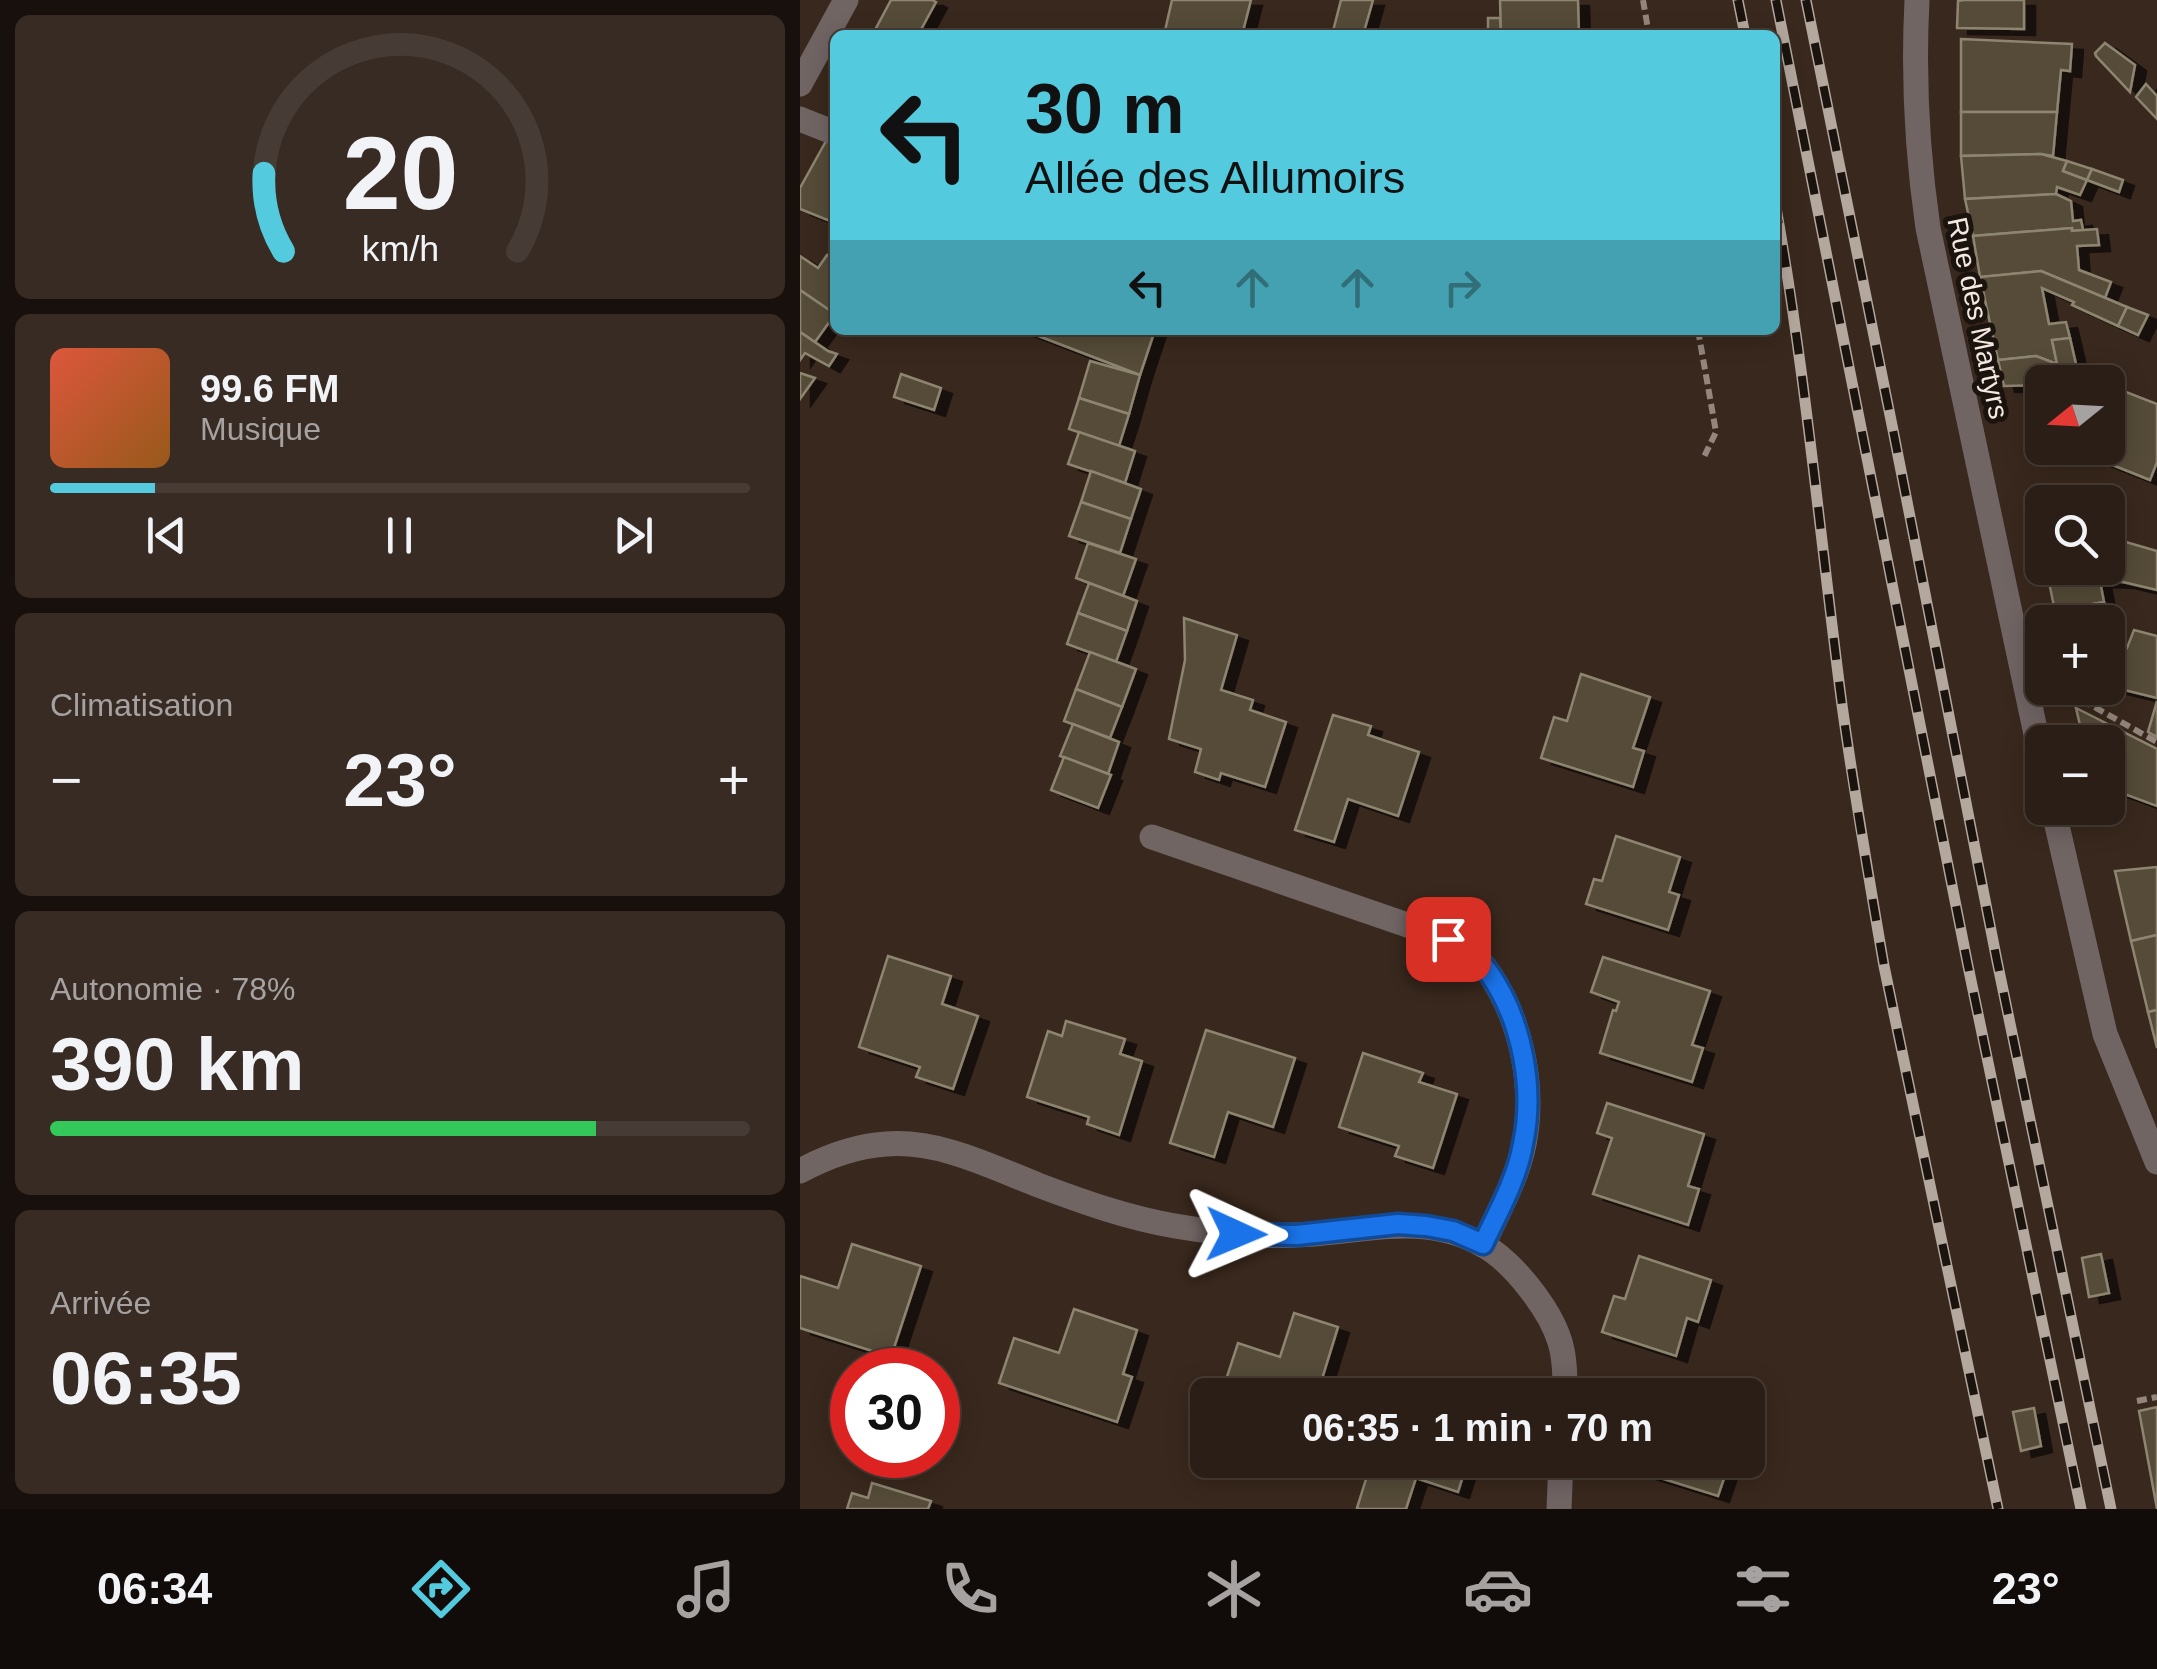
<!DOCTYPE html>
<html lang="fr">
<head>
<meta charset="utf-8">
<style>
  body { margin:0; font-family:Helvetica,sans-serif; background:#372b23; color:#f1f3f6; height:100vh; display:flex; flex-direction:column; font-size:38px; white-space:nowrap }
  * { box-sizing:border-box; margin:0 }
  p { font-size:32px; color:#a6a2a1 }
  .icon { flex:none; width:55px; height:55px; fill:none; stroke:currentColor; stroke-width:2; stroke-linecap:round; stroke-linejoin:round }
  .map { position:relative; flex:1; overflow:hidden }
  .details { display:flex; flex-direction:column; gap:15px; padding:15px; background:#18100c; width:800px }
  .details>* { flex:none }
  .top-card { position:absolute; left:30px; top:30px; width:950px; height:305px; border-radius:15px; box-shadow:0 5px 25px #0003,0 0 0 2px #473c35; background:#54cade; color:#111; overflow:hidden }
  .needle { width:65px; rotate:252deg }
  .buttons { position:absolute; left:1225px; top:365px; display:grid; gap:20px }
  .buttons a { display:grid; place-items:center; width:100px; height:100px; border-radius:15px; background:#2b1e16; box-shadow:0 5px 25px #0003,0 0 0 2px #473c35; font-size:50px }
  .speed { position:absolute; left:30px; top:1348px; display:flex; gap:20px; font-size:50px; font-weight:700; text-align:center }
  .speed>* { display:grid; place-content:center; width:130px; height:130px; border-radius:50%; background:#2b1e16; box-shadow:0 5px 25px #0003,0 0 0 2px #473c35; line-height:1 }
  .speed .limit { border:15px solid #d22; background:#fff; color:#111 }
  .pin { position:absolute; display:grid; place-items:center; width:85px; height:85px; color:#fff; margin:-42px; border-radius:20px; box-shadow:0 5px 15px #0006 }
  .me { position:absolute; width:110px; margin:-55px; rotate:91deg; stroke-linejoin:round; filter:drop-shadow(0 0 8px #0008) }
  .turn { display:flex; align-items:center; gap:35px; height:210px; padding:0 30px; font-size:45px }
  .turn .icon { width:130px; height:130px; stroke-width:2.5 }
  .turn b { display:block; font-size:70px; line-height:85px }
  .lanes { display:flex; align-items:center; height:95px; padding:0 30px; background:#0003; justify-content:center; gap:50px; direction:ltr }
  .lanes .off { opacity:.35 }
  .big { font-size:75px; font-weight:600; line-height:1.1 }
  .details .widget { flex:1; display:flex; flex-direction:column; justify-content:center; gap:15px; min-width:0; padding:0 35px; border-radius:15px; background:#372b23 }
  .details .dial { align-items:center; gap:0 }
  .dial svg { height:260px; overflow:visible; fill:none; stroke:#473c35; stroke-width:7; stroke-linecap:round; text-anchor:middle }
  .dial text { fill:#f1f3f6; stroke:none }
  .song { display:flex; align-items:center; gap:30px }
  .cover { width:120px; height:120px; border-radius:15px; background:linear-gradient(135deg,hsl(10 70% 55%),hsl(30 70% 35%)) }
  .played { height:10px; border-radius:5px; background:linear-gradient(90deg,#54cade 15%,#473c35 15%) }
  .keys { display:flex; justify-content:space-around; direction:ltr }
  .heat { display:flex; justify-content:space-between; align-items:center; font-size:55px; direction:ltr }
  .charge { height:15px; border-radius:8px; background:linear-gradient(90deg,#34c759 78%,#473c35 0) }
  .trip { position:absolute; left:390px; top:1378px; width:575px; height:100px; border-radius:15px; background:#2b1e16; box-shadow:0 5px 25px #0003,0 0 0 2px #473c35; font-weight:600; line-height:100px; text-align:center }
  .menu { display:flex; height:160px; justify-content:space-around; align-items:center; background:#110c09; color:#a6a2a1 }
  .menu .icon { width:70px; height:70px }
  .menu .current { color:#54cade }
  .menu b { font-size:45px; color:#f1f3f6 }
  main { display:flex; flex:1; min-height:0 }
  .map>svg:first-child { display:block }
  .building { fill:#544c39; stroke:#8e8571; stroke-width:2.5; filter:url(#shadow) }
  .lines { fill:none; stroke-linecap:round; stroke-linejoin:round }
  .path { stroke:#94867d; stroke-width:6; stroke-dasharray:10 5; stroke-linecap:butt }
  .service { stroke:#716564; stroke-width:25 }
  .minor { stroke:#716564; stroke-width:25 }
  .tertiary { stroke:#716564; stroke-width:25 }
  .rail-casing { stroke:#b4a79e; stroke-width:11 }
  .rail { stroke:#1a130e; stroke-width:8; stroke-dasharray:22; stroke-linecap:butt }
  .route-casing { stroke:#114b97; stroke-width:25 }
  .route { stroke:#1a73e8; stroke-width:18 }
  .labels { text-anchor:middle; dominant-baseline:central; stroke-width:10; stroke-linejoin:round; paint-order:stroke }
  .street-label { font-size:28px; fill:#f4e8e1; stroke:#1a130e }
</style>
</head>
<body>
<main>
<section class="details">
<div class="widget dial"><svg viewBox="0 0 100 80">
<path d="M14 69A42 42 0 1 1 86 69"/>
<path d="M14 69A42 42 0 0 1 8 45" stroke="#54cade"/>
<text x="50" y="56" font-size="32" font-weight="700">20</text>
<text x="50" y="72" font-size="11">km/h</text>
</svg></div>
<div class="widget">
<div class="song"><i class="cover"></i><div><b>99.6 FM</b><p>Musique</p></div></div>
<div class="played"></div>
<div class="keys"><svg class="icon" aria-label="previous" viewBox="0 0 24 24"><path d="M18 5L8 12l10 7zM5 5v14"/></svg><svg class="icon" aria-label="pause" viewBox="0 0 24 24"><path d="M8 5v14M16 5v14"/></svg><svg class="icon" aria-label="next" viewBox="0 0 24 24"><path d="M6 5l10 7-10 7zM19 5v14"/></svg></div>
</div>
<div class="widget"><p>Climatisation</p>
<div class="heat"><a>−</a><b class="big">23°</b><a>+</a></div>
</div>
<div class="widget"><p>Autonomie · 78%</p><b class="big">390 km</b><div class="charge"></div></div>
<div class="widget"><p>Arrivée</p><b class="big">06:35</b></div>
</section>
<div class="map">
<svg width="1357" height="1509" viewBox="0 0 1357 1509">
  <defs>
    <filter id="shadow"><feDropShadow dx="11" dy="6" stdDeviation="0" flood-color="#0009"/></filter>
  </defs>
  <rect width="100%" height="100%" fill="#39281d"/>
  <g class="building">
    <polygon points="91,0 132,0 136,2 118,35 84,35 75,30"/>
    <polygon points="372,0 451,0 442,35 364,35"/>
    <polygon points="541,0 573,0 563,35 532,35"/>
    <polygon points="700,0 778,0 779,35 701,35"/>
    <polygon points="1164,0 1224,0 1224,29 1157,28 1158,1"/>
    <polygon points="688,18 700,18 701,35 688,35"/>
    <polygon points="1161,39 1272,44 1270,71 1261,70 1257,112 1161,112"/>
    <polygon points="1305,43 1335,65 1330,92 1296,56 1295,53"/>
    <polygon points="1346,84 1357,96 1357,119 1336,97"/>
    <polygon points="1161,112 1257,112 1253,156 1241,154 1161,156"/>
    <polygon points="26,141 35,145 35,223 0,209 0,188"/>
    <polygon points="1241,154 1267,161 1263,171 1287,180 1280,195 1257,187 1256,194 1165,199 1161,156"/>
    <polygon points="1267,161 1292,169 1287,180 1263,171"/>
    <polygon points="1292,169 1323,180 1319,192 1287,180"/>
    <polygon points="1256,194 1271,201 1273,221 1281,220 1283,230 1272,231 1272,228 1173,236 1165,199"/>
    <polygon points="1272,228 1272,231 1297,229 1299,245 1277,246 1279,270 1311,282 1305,298 1241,271 1180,277 1173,236"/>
    <polygon points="27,255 35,258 35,314 0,290 0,256 18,268"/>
    <polygon points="1241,271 1327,307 1318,326 1272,305 1274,302 1242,288 1249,324 1266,322 1270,338 1252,340 1257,364 1236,356 1198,360 1180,277"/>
    <polygon points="0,290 35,314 15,342 0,332"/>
    <polygon points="1327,307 1348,315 1338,335 1318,326"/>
    <polygon points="223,330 355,330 340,375"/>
    <polygon points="0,332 28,351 37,354 29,366 5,353 0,360"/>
    <polygon points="1270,338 1278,373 1257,364 1252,340"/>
    <polygon points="1236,356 1257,364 1255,382 1242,382 1242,385 1204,386 1198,360"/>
    <polygon points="290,361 340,375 329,414 279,398"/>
    <polygon points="0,373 15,378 0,399"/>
    <polygon points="101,374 141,388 134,410 94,397"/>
    <polygon points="1308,385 1357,404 1357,462 1350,480 1270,448 1308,448"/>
    <polygon points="279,398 329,414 319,446 269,429"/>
    <polygon points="279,432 335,451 325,483 268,464"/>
    <polygon points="291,471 341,489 331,519 281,502"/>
    <polygon points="281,502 331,519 320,553 269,536"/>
    <polygon points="1308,539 1319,540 1357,551 1357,590 1323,582 1300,581 1304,602 1255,611 1246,568 1308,568"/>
    <polygon points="288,543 336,559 323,596 276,578"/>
    <polygon points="289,583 337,601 327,631 278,613"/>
    <polygon points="1304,602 1313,644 1327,648 1334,630 1357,636 1357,698 1308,686 1308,622 1258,622 1255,611"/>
    <polygon points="278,613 327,631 316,662 267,644"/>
    <polygon points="384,618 437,635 421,690 453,700 450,710 486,722 465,787 421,773 419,780 395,772 401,749 369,739 385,660"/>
    <polygon points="290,652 336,669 322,707 276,689"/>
    <polygon points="781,674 850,697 833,748 844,751 833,787 741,758 754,717 767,721"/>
    <polygon points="276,689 322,707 310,738 264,721"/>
    <polygon points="1357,701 1357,737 1348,732"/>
    <polygon points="1276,708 1357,749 1357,806 1308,788 1308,742 1284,742"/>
    <polygon points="533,715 571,726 568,735 619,752 598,816 548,799 534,842 495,830"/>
    <polygon points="273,724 319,742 308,774 260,756"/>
    <polygon points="264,757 311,775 298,808 251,790"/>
    <polygon points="816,836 880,857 869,892 879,895 868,930 786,904 794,879 802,881"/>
    <polygon points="1357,867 1357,935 1331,941 1315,871"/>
    <polygon points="1357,935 1357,1010 1348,1012 1331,941"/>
    <polygon points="88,956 151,976 142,1004 178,1016 153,1089 116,1077 120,1067 59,1047"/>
    <polygon points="803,957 910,991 892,1045 903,1048 892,1082 800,1053 813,1010 816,1011 819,1002 791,992"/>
    <polygon points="1357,1010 1357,1048 1348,1012"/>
    <polygon points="266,1021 325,1039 320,1054 342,1061 319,1135 287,1124 289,1117 227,1097 248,1031 262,1036"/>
    <polygon points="406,1030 495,1058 473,1127 428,1112 414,1157 370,1143"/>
    <polygon points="563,1053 623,1073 619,1082 657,1094 633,1168 595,1156 599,1146 539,1127"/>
    <polygon points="807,1103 904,1134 888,1186 899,1189 888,1225 793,1194 812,1138 797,1133"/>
    <polygon points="52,1244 121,1266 91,1357 0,1328 0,1276 38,1288"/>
    <polygon points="1301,1254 1309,1293 1289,1297 1282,1258"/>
    <polygon points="839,1256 911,1280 898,1322 887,1318 876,1356 802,1332 814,1296 825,1299"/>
    <polygon points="274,1309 337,1330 323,1374 332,1377 317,1422 199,1383 214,1338 259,1353"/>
    <polygon points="494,1313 538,1327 517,1395 421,1395 438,1343 480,1357"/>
    <polygon points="1357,1407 1357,1509 1339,1411"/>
    <polygon points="1234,1408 1241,1446 1221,1451 1213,1412"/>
    <polygon points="572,1460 668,1460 658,1492 616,1478 606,1509 560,1509 557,1508"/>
    <polygon points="842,1460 919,1460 929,1464 918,1496 838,1471"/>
    <polygon points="72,1483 131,1501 128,1509 47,1509 52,1493 68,1498"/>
  </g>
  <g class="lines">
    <g class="path">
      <polyline points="843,0 849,35"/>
      <polyline points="898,330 916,432 903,459"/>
      <polyline points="1267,697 1280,699 1357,742"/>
      <polyline points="1337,1401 1357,1397"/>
    </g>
    <polyline class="service" points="0,119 35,133"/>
    <g class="minor">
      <path d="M1117,0C1113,77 1117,152 1128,228L1242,762"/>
      <polyline points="1253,808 1305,1034 1357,1162"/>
      <path d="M352,837L648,939C663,948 679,958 689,973C722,1021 735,1088 724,1144C717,1179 698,1212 683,1245"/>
      <path d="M0,1171C26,1157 56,1146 86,1144C139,1140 190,1166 238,1185C283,1202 328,1218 375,1226C415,1233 455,1237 496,1235C559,1233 622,1211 681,1244C712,1260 750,1309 760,1342C765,1359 765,1377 765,1395"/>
      <polyline points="759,1509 761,1460"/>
    </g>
    <polyline class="tertiary" points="0,84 46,0"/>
    <defs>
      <g id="rail">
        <polyline points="938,0 945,35"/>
        <polyline points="976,0 1168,966 1281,1509"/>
        <polyline points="1006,0 1093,430 1197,961 1311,1509"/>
        <path d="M975,202C1005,368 1020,537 1042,705C1054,792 1069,879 1084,966L1198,1509"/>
      </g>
    </defs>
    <use href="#rail" class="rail-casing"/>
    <use href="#rail" class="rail"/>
  </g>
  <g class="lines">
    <defs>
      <path id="route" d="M436,1234L497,1235L598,1224L626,1226L653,1231L683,1244C698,1212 717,1179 723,1144C735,1088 722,1020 689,973C679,958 663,948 648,939"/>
    </defs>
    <use href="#route" class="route-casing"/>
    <use href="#route" class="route"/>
  </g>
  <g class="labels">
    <g class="street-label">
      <text transform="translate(1178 318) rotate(78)">Rue des Martyrs</text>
    </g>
  </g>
</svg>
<div class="buttons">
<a><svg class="needle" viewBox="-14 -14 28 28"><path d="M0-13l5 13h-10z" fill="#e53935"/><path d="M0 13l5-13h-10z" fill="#a6a2a1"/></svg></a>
<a><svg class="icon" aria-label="search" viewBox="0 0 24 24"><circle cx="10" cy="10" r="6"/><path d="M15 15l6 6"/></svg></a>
<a>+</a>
<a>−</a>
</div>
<div class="speed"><div class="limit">30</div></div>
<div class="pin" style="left:648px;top:939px;background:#d93025"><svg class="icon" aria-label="arrive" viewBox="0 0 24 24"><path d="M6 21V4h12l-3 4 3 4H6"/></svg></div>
<svg class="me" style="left:436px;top:1234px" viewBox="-20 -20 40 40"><path d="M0-17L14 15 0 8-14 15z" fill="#1a73e8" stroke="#fff" stroke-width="4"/></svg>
<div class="trip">06:35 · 1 min · 70 m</div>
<div class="top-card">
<div class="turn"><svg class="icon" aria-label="left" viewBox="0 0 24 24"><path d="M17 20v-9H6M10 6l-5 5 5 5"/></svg><div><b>30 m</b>Allée des Allumoirs</div></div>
<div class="lanes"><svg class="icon" aria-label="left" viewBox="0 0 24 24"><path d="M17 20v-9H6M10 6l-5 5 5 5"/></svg><svg class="icon off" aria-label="ahead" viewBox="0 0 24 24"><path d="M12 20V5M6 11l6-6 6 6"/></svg><svg class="icon off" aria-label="ahead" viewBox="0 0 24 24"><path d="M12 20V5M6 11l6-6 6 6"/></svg><svg class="icon off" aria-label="right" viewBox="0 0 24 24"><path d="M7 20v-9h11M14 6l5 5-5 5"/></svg></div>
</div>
</div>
</main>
<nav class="menu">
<b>06:34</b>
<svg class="icon current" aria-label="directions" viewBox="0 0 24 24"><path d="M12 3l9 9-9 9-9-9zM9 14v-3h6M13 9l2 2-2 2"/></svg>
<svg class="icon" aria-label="music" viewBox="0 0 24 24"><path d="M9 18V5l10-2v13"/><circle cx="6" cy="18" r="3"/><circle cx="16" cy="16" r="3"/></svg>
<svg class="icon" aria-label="phone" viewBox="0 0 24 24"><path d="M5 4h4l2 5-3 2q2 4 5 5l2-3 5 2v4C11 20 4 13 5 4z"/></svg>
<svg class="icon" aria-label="climate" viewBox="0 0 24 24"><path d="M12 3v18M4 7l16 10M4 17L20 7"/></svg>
<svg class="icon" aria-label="car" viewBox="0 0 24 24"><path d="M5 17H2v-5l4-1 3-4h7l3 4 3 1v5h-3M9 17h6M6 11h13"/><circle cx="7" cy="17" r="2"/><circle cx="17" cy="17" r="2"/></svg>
<svg class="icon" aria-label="filters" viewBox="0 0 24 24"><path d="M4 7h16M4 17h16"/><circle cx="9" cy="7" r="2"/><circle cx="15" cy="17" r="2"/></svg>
<b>23°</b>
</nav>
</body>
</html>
